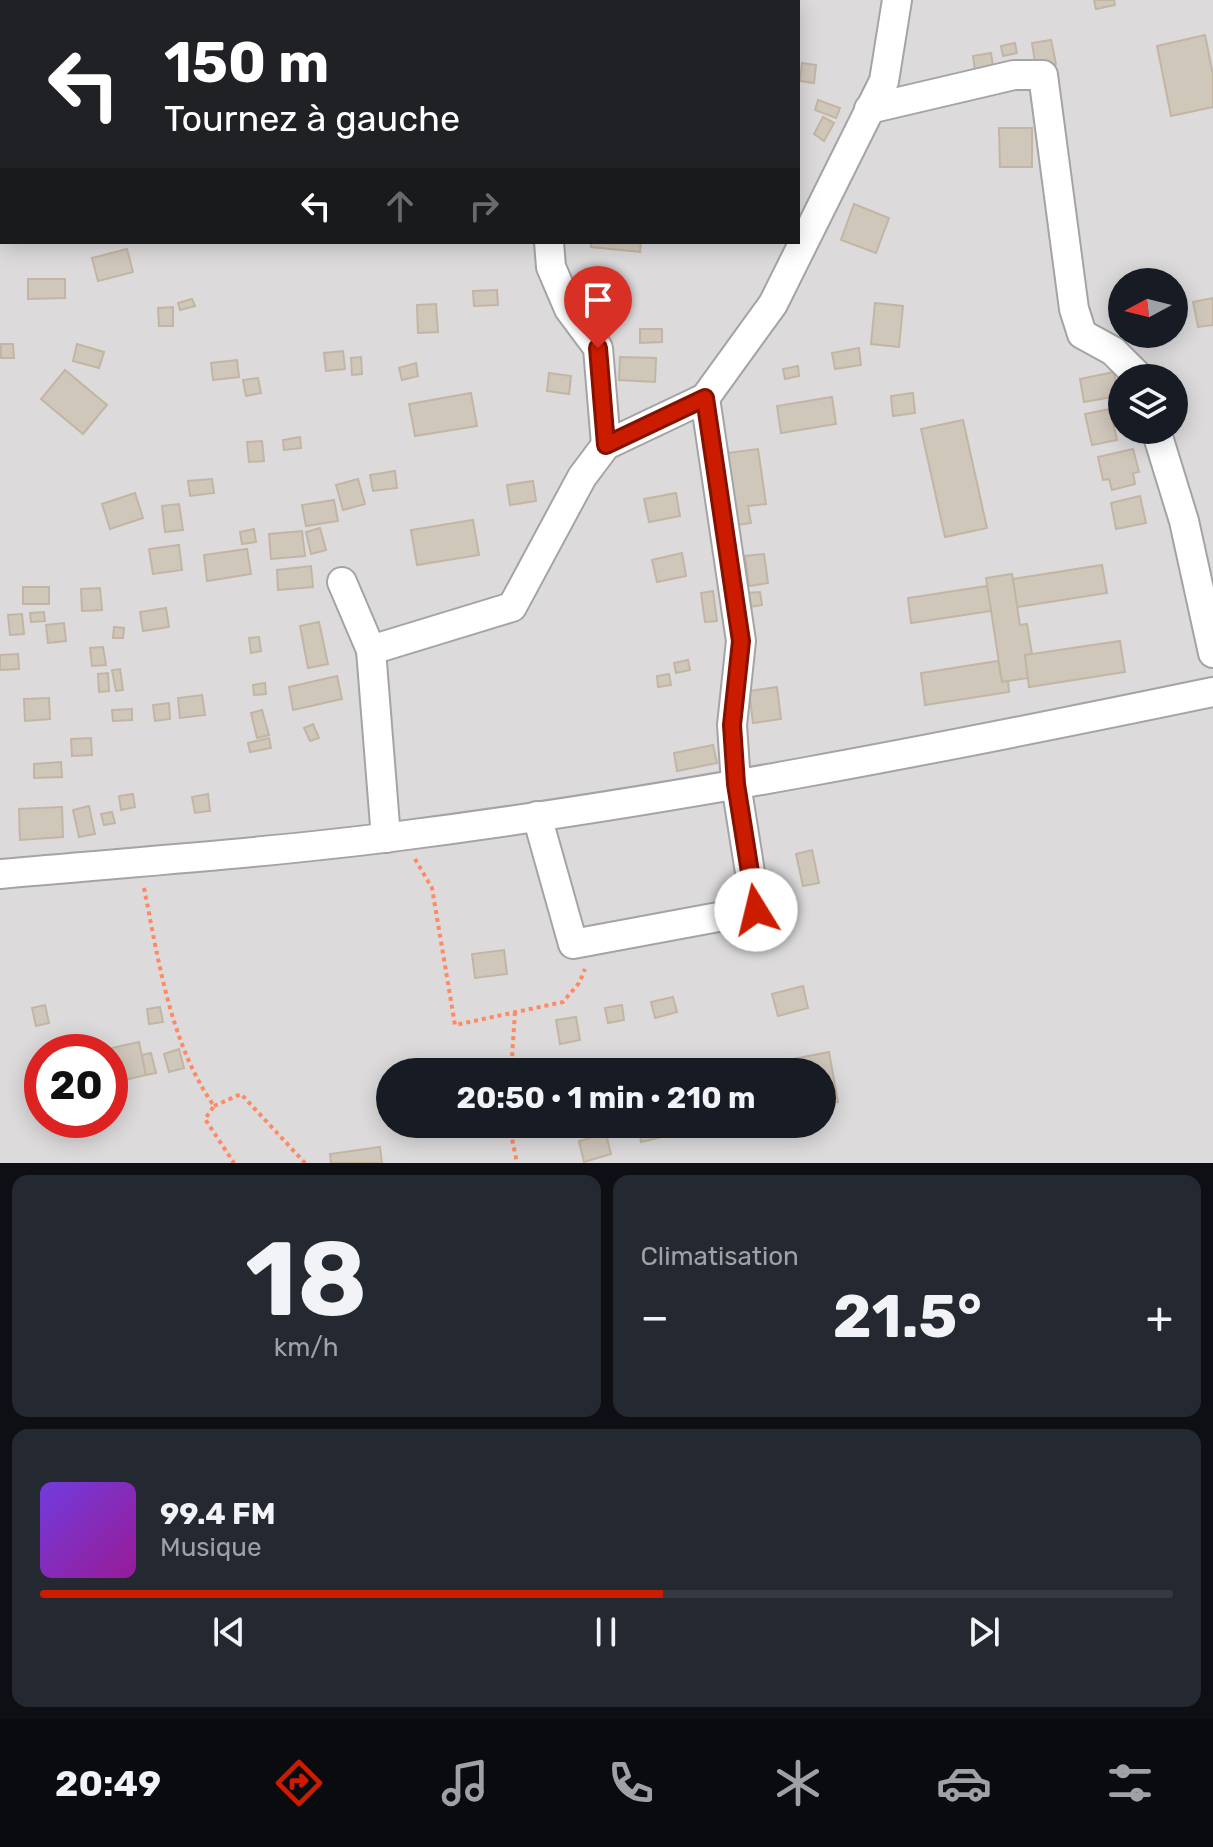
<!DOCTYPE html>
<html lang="fr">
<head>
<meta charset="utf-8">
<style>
  body { margin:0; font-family:Rubik,sans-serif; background:#242831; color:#f1f3f6; height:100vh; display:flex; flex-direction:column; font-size:30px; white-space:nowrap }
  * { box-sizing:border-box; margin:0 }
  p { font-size:26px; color:#9ea1a6 }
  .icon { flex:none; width:44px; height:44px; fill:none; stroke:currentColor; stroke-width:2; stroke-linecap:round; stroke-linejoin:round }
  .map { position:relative; height:1163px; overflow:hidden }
  .side { display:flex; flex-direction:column; gap:12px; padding:12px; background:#0d0f14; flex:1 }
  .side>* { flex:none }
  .top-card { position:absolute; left:0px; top:0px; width:800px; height:244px; box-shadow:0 4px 20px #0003; background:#202124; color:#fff; overflow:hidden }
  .needle { width:52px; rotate:263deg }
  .buttons { position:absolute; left:1108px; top:268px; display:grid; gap:16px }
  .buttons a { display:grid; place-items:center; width:80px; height:80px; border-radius:50%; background:#171b24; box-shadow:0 4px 20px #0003; font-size:40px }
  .speed { position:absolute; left:24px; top:1034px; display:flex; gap:16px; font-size:40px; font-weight:700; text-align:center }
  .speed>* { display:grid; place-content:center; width:104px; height:104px; border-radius:50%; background:#171b24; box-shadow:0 4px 20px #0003; line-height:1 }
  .speed .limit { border:12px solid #d22; background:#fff; color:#111 }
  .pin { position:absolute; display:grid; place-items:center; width:68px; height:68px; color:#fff; margin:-82px -34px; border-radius:50% 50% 50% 0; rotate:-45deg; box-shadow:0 0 8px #0007 }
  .pin .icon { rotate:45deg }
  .me { position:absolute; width:88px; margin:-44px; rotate:351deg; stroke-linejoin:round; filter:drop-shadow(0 0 6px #0008) }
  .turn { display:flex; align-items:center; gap:28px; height:168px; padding:0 32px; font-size:36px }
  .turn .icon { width:104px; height:104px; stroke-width:2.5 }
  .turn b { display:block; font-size:56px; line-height:68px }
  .lanes { display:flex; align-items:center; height:76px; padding:0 32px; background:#0003; justify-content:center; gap:40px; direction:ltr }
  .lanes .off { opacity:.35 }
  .big { font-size:60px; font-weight:700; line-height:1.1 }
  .side .tile { flex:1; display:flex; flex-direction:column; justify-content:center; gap:12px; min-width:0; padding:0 28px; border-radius:16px; background:#242831 }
  .side .dial { align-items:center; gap:0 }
  .dial b { font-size:104px; line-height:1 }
  .song { display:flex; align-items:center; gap:24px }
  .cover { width:96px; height:96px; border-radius:12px; background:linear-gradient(135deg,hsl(260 70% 55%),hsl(300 70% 35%)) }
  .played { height:8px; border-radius:4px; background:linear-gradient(90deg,#cb1c00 55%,#363941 55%) }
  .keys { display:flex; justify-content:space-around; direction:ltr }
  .heat { display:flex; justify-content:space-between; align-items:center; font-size:44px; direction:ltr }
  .side .tiles { flex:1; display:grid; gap:12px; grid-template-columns:1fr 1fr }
  .tile:last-child { grid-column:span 2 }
  .trip { position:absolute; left:376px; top:1058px; width:460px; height:80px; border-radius:40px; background:#171b24; box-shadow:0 4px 20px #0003; font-weight:700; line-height:80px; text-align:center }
  .dock { display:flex; height:128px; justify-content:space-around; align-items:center; background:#090b0e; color:#9ea1a6 }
  .dock .icon { width:56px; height:56px }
  .dock .active { color:#cb1c00 }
  .dock b { font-size:36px; color:#f1f3f6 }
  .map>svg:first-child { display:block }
  .residential { fill:#dcdada; fill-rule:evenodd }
  .building { fill:#d0c7bb; stroke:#c3b5a3; stroke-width:2 }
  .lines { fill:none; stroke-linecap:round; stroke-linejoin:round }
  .minor-casing { stroke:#a4a4a4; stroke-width:32 }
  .path { stroke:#ff8964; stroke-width:4; stroke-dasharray:4 4; stroke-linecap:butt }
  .minor { stroke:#fff; stroke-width:28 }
  .route-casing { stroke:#841200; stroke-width:20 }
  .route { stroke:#cb1c00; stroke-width:14 }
</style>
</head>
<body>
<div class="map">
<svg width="1213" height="1163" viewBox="0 0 1213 1163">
  <rect width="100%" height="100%" fill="#f0ede2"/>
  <path class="residential" d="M0,0H1213V1163H0ZM2,2H798V242H2ZM1122,282H1174V334H1122ZM1122,378H1174V430H1122ZM42,1052H110V1120H42ZM390,1072H822V1124H390Z"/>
  <g class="building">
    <polygon points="1094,0 1114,0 1115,5 1096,9"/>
    <polygon points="1205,35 1213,75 1213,107 1171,116 1157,46"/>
    <polygon points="1051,40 1056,64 1036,68 1032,43"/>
    <polygon points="1015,43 1017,53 1003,56 1001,46"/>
    <polygon points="991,53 994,74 976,77 973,56"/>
    <polygon points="802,63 816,65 814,83 800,81"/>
    <polygon points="818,100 840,108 836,118 815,110"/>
    <polygon points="823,117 834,123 824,141 814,134"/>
    <polygon points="999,128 1032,128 1032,167 1000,167"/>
    <polygon points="854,204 889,218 876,253 841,240"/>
    <polygon points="591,242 641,242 640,252 591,247"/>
    <polygon points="127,249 133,272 98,281 92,258"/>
    <polygon points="28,279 65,279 65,298 28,299"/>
    <polygon points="497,290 498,305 474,306 473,291"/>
    <polygon points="1213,298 1213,325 1198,327 1193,302"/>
    <polygon points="192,299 195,306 180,310 178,303"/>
    <polygon points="875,303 903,306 899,347 871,344"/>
    <polygon points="436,304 438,332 418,333 417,305"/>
    <polygon points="173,307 173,326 159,326 158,308"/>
    <polygon points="640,329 662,329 662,342 640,343"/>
    <polygon points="1,344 13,344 14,358 1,358"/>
    <polygon points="77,344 104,352 99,368 73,361"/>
    <polygon points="859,348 861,365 835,369 832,353"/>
    <polygon points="343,351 345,369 326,371 324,353"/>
    <polygon points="361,357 362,374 352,375 351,358"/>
    <polygon points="620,357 656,358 655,382 619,380"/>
    <polygon points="237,360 239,377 213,380 211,363"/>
    <polygon points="416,363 418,376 402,380 399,368"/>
    <polygon points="798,366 799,376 785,379 783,369"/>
    <polygon points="65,370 107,405 83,434 41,399"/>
    <polygon points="1114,372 1118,396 1084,402 1080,379"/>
    <polygon points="549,373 571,376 569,394 547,391"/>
    <polygon points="258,378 261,393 246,396 243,380"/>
    <polygon points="471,393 477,426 415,436 409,404"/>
    <polygon points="913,393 915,413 893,416 891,396"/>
    <polygon points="832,397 836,424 781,433 777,406"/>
    <polygon points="1110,409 1117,440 1092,445 1085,414"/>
    <polygon points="963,420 987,528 945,537 921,429"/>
    <polygon points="300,437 301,448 284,450 283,440"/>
    <polygon points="262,441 264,461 249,462 247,442"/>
    <polygon points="758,449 766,504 748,506 751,523 737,525 727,453"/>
    <polygon points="1133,449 1139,472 1133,473 1135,484 1112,490 1109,479 1103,480 1098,457"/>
    <polygon points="395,471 397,488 373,491 370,475"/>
    <polygon points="212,479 214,493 190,496 188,481"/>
    <polygon points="358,479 365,504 343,510 336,485"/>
    <polygon points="533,481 536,501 510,505 507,485"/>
    <polygon points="135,493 143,518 110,529 102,504"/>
    <polygon points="676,493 680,516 649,522 644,499"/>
    <polygon points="1140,496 1146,523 1116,529 1111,503"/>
    <polygon points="334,500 338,521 306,526 302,505"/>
    <polygon points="179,504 183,530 165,532 162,506"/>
    <polygon points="473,520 479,555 417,565 411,530"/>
    <polygon points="320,528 326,550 311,554 306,532"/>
    <polygon points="254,529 256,542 242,544 240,532"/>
    <polygon points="302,531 305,556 271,559 269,534"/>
    <polygon points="179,545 182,570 153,574 149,549"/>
    <polygon points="247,549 251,574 207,581 204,555"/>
    <polygon points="682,553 686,576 657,582 652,560"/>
    <polygon points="764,554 768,583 749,586 745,556"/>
    <polygon points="1102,565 1107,593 1017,607 1013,579"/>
    <polygon points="311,566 313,587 278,590 277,570"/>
    <polygon points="1012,574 1020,625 1027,624 1032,654 1025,655 1028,678 1002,682 986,578"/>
    <polygon points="987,586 991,611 911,623 908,598"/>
    <rect x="23" y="587" width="26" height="17"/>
    <polygon points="100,588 102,610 82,611 81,589"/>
    <polygon points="713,591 717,621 705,622 701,593"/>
    <polygon points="760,592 762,605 749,607 747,593"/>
    <polygon points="166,608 169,627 143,631 140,612"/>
    <polygon points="44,612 45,621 31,622 30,613"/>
    <polygon points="22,614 24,634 10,635 8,615"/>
    <polygon points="319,622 328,664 308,668 300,626"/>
    <polygon points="64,623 66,641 48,643 46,625"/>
    <polygon points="114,627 124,628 123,638 113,638"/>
    <polygon points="259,637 261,651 251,653 249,638"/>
    <polygon points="1120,641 1125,672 1029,687 1025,655"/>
    <polygon points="103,647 106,665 92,666 90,648"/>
    <polygon points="18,654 19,669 0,670 0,655"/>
    <polygon points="688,660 690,670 676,673 674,663"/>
    <polygon points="998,661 1002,682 1008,681 1009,692 925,705 921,673"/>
    <polygon points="120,669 123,690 116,691 112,670"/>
    <polygon points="108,673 109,691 99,692 98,674"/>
    <polygon points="669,674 671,685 658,687 657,676"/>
    <polygon points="337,676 342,699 293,710 289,687"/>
    <polygon points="265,683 266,694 254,695 253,685"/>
    <polygon points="777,687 781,719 753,723 749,691"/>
    <polygon points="202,695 205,715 180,718 178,698"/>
    <polygon points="49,698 50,719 25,721 24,699"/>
    <polygon points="169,703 170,719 155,721 153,705"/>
    <polygon points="132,709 132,720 113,721 112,710"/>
    <polygon points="262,710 269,735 257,738 251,713"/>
    <polygon points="313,724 319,738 310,741 304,728"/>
    <polygon points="91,738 92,755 72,756 71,739"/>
    <polygon points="269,738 271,748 250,752 248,743"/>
    <polygon points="713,745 717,763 677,771 674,753"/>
    <polygon points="61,762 62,777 34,778 34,764"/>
    <polygon points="133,794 135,807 121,810 119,796"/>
    <polygon points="208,794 210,811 195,813 192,797"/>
    <polygon points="89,806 95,834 79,837 73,810"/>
    <polygon points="62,807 63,837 20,840 19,809"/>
    <polygon points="112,812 115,823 104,825 101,814"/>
    <polygon points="812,850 819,883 803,886 796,854"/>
    <polygon points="504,950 507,974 475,978 472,954"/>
    <polygon points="803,986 808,1008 778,1016 772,994"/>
    <polygon points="673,997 677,1012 655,1018 651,1002"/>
    <polygon points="45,1005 49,1023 36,1026 32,1008"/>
    <polygon points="622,1005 624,1020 608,1023 605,1008"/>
    <polygon points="160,1007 163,1022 149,1024 147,1009"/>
    <polygon points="576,1017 580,1040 560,1044 556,1020"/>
    <polygon points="76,1035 78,1051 64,1052 62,1037"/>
    <polygon points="139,1042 146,1075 120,1081 112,1048"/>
    <polygon points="179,1049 184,1068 169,1072 164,1054"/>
    <polygon points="829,1052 838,1102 822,1105 822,1072 795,1072 793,1059"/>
    <polygon points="151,1053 156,1073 146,1075 142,1055"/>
    <polygon points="660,1124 662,1137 641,1142 638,1125"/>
    <polygon points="606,1134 611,1154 584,1162 579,1141"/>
    <polygon points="380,1147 382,1163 331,1163 330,1154"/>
  </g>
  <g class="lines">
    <defs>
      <g id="minor">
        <polyline points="122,2 122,0"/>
        <polyline points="0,101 2,100"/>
        <polyline points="869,109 1014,75 1043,75 1074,309 1082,334 1113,351 1140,378"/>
        <polyline points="549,242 551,267 569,309 598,348 606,445"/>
        <polyline points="1156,430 1184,521 1213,653"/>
        <polyline points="342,582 371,650"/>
        <polyline points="537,816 573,944 756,910 736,784 732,725 741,641 705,398 773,304 884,81 897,0"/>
        <polyline points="386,838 371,650 512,607 582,477 606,445 705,398"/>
        <path d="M0,874C133,862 267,853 399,836C672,801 943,748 1213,692"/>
      </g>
    </defs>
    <use href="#minor" class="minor-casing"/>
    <g class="path">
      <polyline points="415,859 432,888 455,1025 563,1002 579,983 585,969"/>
      <path d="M144,888C159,962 170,1043 214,1106L205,1119L234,1163"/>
      <polyline points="511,1072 515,1012"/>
      <polyline points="214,1106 241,1094 305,1163"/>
      <polyline points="509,1124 517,1163"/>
    </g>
    <use href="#minor" class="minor"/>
  </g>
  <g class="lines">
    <defs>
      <polyline id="route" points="598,348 606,445 705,398 741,641 732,725 736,784 756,910"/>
    </defs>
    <use href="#route" class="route-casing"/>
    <use href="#route" class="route"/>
  </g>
</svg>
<div class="buttons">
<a><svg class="needle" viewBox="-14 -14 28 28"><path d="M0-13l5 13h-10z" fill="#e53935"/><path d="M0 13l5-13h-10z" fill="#9ea1a6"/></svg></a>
<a><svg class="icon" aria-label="layers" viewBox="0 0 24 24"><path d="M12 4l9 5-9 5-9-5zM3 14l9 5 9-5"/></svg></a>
</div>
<div class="speed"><div class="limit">20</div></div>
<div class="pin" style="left:598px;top:348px;background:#d93025"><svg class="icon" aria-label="arrive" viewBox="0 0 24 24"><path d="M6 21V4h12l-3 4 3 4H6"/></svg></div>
<svg class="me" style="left:756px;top:910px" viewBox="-20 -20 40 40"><circle r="19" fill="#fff"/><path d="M0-13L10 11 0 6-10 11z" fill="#cb1c00"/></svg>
<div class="trip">20:50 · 1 min · 210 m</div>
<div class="top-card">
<div class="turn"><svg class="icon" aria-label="left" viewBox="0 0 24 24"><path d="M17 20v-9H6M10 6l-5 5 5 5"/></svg><div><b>150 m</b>Tournez à gauche</div></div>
<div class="lanes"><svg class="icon" aria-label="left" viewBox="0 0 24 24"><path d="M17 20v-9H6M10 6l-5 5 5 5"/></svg><svg class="icon off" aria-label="ahead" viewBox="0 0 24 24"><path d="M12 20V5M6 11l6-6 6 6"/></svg><svg class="icon off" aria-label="right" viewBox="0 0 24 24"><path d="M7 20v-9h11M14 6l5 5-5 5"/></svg></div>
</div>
</div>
<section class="side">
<div class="tiles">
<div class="tile dial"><b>18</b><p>km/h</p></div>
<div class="tile"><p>Climatisation</p>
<div class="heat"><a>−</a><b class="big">21.5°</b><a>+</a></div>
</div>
<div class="tile">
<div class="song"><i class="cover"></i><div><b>99.4 FM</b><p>Musique</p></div></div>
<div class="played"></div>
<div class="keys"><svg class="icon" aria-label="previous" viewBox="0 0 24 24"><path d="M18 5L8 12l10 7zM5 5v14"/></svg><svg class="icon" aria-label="pause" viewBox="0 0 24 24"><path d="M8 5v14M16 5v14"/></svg><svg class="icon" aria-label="next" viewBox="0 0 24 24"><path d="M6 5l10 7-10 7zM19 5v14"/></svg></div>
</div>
</div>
</section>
<nav class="dock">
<b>20:49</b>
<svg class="icon active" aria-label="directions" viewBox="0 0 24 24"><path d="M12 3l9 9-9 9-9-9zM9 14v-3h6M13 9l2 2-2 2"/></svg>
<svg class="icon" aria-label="music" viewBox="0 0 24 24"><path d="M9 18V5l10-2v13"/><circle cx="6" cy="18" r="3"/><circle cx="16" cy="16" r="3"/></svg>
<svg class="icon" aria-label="phone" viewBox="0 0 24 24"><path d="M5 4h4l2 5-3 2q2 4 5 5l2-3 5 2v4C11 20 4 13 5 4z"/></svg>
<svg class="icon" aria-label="climate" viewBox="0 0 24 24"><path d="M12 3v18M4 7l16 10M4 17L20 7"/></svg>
<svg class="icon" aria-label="car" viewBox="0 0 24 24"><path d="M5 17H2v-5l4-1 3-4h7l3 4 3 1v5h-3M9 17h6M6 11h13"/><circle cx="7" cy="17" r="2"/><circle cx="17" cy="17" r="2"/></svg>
<svg class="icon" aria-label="filters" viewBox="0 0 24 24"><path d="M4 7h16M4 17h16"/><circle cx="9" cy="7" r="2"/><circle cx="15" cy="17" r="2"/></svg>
</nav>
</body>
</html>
